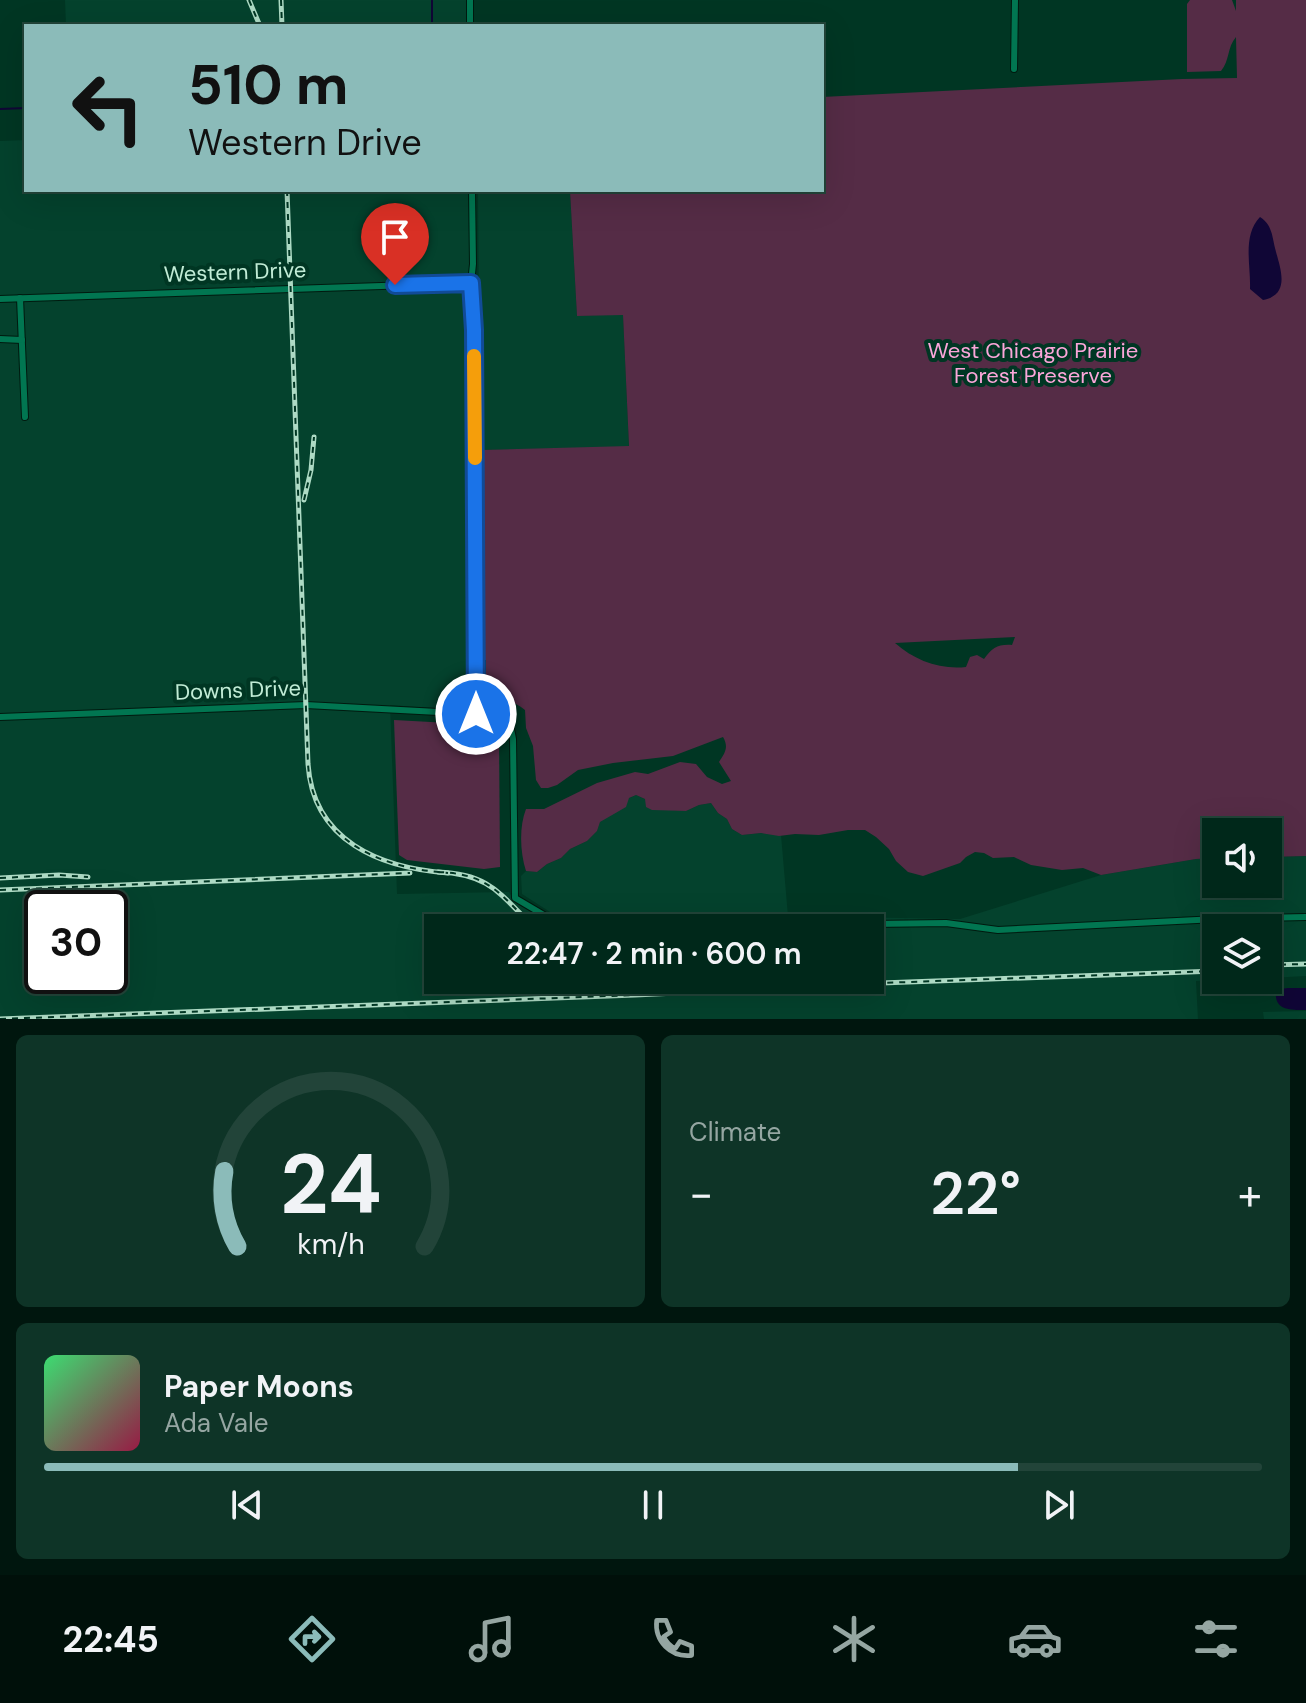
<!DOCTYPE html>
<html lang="en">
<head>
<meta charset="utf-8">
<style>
  body { margin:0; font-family:"DM Sans",sans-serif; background:#0e3427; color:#f1f3f6; height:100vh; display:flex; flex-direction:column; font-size:30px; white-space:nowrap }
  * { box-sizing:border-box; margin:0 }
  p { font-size:26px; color:#95a6a2 }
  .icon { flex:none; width:44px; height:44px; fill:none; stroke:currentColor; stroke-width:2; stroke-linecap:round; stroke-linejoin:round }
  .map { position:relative; height:1019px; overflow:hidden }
  .panel { display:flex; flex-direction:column; gap:16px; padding:16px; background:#00160e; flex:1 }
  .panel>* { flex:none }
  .top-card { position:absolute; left:24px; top:24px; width:800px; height:168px; border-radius:0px; box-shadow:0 8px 32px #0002,0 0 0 2px #224439; background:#8bbbb9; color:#111; overflow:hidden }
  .fabs { position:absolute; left:1202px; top:818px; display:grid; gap:16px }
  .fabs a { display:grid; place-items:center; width:80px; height:80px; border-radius:0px; background:#00281a; box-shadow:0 8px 32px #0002,0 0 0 2px #224439; font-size:40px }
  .speed { position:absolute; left:24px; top:890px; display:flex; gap:16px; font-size:40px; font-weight:700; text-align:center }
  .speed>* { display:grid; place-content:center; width:104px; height:104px; border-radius:50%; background:#00281a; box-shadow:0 8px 32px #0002,0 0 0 2px #224439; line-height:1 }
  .speed .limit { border:4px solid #111; border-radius:12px; background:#fff; color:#111 }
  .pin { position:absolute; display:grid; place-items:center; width:68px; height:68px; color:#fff; margin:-82px -34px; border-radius:50% 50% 50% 0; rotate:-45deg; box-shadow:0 0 8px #0007 }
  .pin .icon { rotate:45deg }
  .me { position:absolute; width:88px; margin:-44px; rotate:0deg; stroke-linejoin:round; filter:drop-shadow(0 0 6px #0008) }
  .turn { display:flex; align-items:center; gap:28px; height:168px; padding:0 32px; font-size:36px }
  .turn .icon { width:104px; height:104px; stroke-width:2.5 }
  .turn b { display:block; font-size:56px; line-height:68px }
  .big { font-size:60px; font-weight:600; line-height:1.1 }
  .panel .card { flex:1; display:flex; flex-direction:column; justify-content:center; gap:12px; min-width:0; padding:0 28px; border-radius:12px; background:#0e3427 }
  .panel .dial { align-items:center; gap:0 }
  .dial svg { height:208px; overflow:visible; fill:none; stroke:#224439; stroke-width:7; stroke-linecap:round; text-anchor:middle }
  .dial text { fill:#f1f3f6; stroke:none }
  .song { display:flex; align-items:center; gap:24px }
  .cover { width:96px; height:96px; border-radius:12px; background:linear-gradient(135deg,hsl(140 70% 55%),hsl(340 70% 35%)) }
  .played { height:8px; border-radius:4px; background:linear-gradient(90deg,#8bbbb9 80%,#224439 80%) }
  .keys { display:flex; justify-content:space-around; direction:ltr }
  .heat { display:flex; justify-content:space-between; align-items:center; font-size:44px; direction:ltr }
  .panel .tiles { flex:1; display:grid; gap:16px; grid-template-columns:1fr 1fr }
  .card:last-child { grid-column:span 2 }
  .trip { position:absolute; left:424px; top:914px; width:460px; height:80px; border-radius:0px; background:#00281a; box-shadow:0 8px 32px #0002,0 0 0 2px #224439; font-weight:600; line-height:80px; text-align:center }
  .menu { display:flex; height:128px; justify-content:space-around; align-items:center; background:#00100a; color:#95a6a2 }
  .menu .icon { width:56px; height:56px }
  .menu .current { color:#8bbbb9 }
  .menu b { font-size:36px; color:#f1f3f6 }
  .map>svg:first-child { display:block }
  .built { fill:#04422d; fill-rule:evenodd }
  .green { fill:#552c46; fill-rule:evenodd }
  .water { fill:#100636 }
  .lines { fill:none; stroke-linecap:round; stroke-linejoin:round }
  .stream { stroke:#100636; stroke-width:2 }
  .street-casing { stroke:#001a0f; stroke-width:8 }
  .street { stroke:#017651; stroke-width:6 }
  .rail-casing { stroke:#addac4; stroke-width:5 }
  .rail { stroke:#003623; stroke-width:2; stroke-dasharray:6; stroke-linecap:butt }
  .route-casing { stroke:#114b97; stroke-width:20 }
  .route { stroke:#1a73e8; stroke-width:14 }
  .slow { stroke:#f59e0b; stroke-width:14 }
  .labels { text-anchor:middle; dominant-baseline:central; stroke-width:8; stroke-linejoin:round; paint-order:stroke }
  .street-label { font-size:22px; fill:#c1ecd6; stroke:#003623 }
  .park-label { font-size:22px; fill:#fba6da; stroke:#003623 }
</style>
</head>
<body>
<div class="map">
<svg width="1306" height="1019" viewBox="0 0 1306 1019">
  <rect width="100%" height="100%" fill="#003623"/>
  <g class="built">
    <polygon points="65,0 467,0 467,26 66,26"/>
    <path d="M26,140V190H470L472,711L390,705L397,894L509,892L515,902L559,928H438V980H870V928H575L522,894L521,876L526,871L537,872L547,864L561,858L570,849L587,841L597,831L600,822L629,798L636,795L669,810L686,811L699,805L711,803L718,813L727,819L732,829L742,835L761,833L781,835L788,916L960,919L1101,875L1196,859L1216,858V884H1268V857L1306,856V976L1268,978V928H1216V980L1196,981L1198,1019H0V141ZM42,908H110V976H42Z"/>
    <polygon points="570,191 577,316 623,314 629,447 480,450 478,193"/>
    <polygon points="1306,1011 1306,1019 1264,1019 1263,1012"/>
  </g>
  <g class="green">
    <path d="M1190,0H1232L1236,11V0H1306V856L1268,857V832H1216V858L1196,859L1101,875L1083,868L1062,870L1031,865L1014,857L993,858L984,853L975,852L966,857L960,863L923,876L908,872L896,861L889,849L876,837L865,830H848L819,835L795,834L779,836L761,833L742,835L732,829L727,819L718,813L711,803L699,805L686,811L652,810L646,807L645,799L636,795L629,798L626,807L600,822L597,831L587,841L570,849L561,858L547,864L537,872L526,871C520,852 519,827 526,809H544L597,783L635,772L648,774L680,762L696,764L707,777L722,784L731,781L719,762C725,753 729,747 723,737L673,756L613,763L578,770L557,785L548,788H541L536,780L533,746L526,728L525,710C512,700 501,697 486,696V660H482L480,450L629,446L623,315L577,316L570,191L478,193V190H822V97L1182,79L1237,78L1236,37C1227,47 1230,60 1221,71L1187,72V4ZM1015,637L1012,645C998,644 992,648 984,659L977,655L970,657L966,667C940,670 914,660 895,643Z"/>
    <polygon points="394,720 486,725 497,731 499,735 500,867 484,869 407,860 399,855"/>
  </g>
  <g class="water">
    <path d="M1260,217C1273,225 1272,238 1276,252C1281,270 1290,295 1263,300L1250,289C1251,265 1242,236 1260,217Z"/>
    <path d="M1288,988H1306V1010C1292,1010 1274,1011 1276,992L1280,989Z"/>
  </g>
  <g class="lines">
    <g class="stream">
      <polyline points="432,26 432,0"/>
      <polyline points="0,109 26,108"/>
    </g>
    <defs>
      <g id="street">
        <polyline points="470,0 470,26"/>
        <polyline points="1014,69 1015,0"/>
        <polyline points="472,190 473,264 471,283 473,299 474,330 476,714"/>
        <polyline points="20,298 25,417"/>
        <polyline points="0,299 471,283"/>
        <polyline points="0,339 22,340"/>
        <path d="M0,717L306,705L476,714C497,715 510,715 513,739L515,898L566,928"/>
        <polyline points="723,928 748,923 784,921 873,924 946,923 998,930 1217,919 1306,917"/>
      </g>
    </defs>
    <use href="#street" class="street-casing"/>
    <use href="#street" class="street"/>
    <defs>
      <g id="rail">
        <polyline points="249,0 260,26"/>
        <polyline points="281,0 282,26"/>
        <path d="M287,190L308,764C313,841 380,868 448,873"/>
        <polyline points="304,500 311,470 314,437"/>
        <path d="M438,872C491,874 500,895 535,928"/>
        <polyline points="0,878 59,875 88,877"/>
        <polyline points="0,890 410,873"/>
        <polyline points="1268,965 1306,964"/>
        <polyline points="0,1019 635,995 881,983 1216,971"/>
      </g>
    </defs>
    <use href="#rail" class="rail-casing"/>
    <use href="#rail" class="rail"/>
  </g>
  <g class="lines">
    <defs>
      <polyline id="route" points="395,285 471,283 474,330 476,714"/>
    </defs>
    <use href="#route" class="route-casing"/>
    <use href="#route" class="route"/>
    <polyline class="slow" points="474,356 475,458"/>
  </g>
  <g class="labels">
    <g class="street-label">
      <text transform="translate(235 272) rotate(-2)">Western Drive</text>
      <text transform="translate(238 690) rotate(-2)">Downs Drive</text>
    </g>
    <g class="park-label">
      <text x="1033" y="350">West Chicago Prairie<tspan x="1033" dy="25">Forest Preserve</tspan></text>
    </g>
  </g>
</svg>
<div class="fabs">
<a><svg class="icon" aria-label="sound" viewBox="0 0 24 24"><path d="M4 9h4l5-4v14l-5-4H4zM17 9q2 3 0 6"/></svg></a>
<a><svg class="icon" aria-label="layers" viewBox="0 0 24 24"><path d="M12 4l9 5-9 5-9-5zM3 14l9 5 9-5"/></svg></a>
</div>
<div class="speed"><div class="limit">30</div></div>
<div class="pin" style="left:395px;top:285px;background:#d93025"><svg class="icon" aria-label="arrive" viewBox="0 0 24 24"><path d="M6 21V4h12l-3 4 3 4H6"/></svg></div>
<svg class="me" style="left:476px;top:714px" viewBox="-20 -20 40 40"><circle r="17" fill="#1a73e8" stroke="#fff" stroke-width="3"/><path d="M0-11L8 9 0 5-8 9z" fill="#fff"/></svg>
<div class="trip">22:47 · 2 min · 600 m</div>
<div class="top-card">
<div class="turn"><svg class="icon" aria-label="left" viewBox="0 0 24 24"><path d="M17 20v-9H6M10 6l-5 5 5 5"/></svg><div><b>510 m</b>Western Drive</div></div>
</div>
</div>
<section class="panel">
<div class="tiles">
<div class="card dial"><svg viewBox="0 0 100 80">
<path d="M14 69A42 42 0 1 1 86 69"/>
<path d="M14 69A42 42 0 0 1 9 40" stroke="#8bbbb9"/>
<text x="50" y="56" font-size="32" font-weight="700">24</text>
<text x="50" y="72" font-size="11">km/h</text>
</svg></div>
<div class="card"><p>Climate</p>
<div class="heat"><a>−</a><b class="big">22°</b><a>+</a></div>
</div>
<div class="card">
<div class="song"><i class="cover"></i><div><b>Paper Moons</b><p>Ada Vale</p></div></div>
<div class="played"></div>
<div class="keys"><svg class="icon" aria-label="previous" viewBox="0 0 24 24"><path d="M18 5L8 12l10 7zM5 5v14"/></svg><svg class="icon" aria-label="pause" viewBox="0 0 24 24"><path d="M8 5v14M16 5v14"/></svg><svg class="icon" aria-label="next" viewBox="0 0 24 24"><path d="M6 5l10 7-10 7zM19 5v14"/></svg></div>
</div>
</div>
</section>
<nav class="menu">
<b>22:45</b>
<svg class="icon current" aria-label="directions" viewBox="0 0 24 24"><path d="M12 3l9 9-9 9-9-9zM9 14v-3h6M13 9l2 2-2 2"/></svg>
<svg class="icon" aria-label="music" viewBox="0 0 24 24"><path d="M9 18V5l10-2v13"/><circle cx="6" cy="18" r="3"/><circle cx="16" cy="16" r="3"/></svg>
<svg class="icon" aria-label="phone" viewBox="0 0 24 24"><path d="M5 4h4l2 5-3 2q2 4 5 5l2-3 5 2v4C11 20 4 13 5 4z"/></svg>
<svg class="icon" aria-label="climate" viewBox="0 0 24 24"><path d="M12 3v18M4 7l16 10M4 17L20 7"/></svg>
<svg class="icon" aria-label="car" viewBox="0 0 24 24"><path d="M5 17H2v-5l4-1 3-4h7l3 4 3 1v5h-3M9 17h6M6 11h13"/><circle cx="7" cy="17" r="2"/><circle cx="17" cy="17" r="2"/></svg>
<svg class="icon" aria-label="filters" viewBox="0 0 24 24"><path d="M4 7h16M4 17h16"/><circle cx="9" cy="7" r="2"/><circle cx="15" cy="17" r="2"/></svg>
</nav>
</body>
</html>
